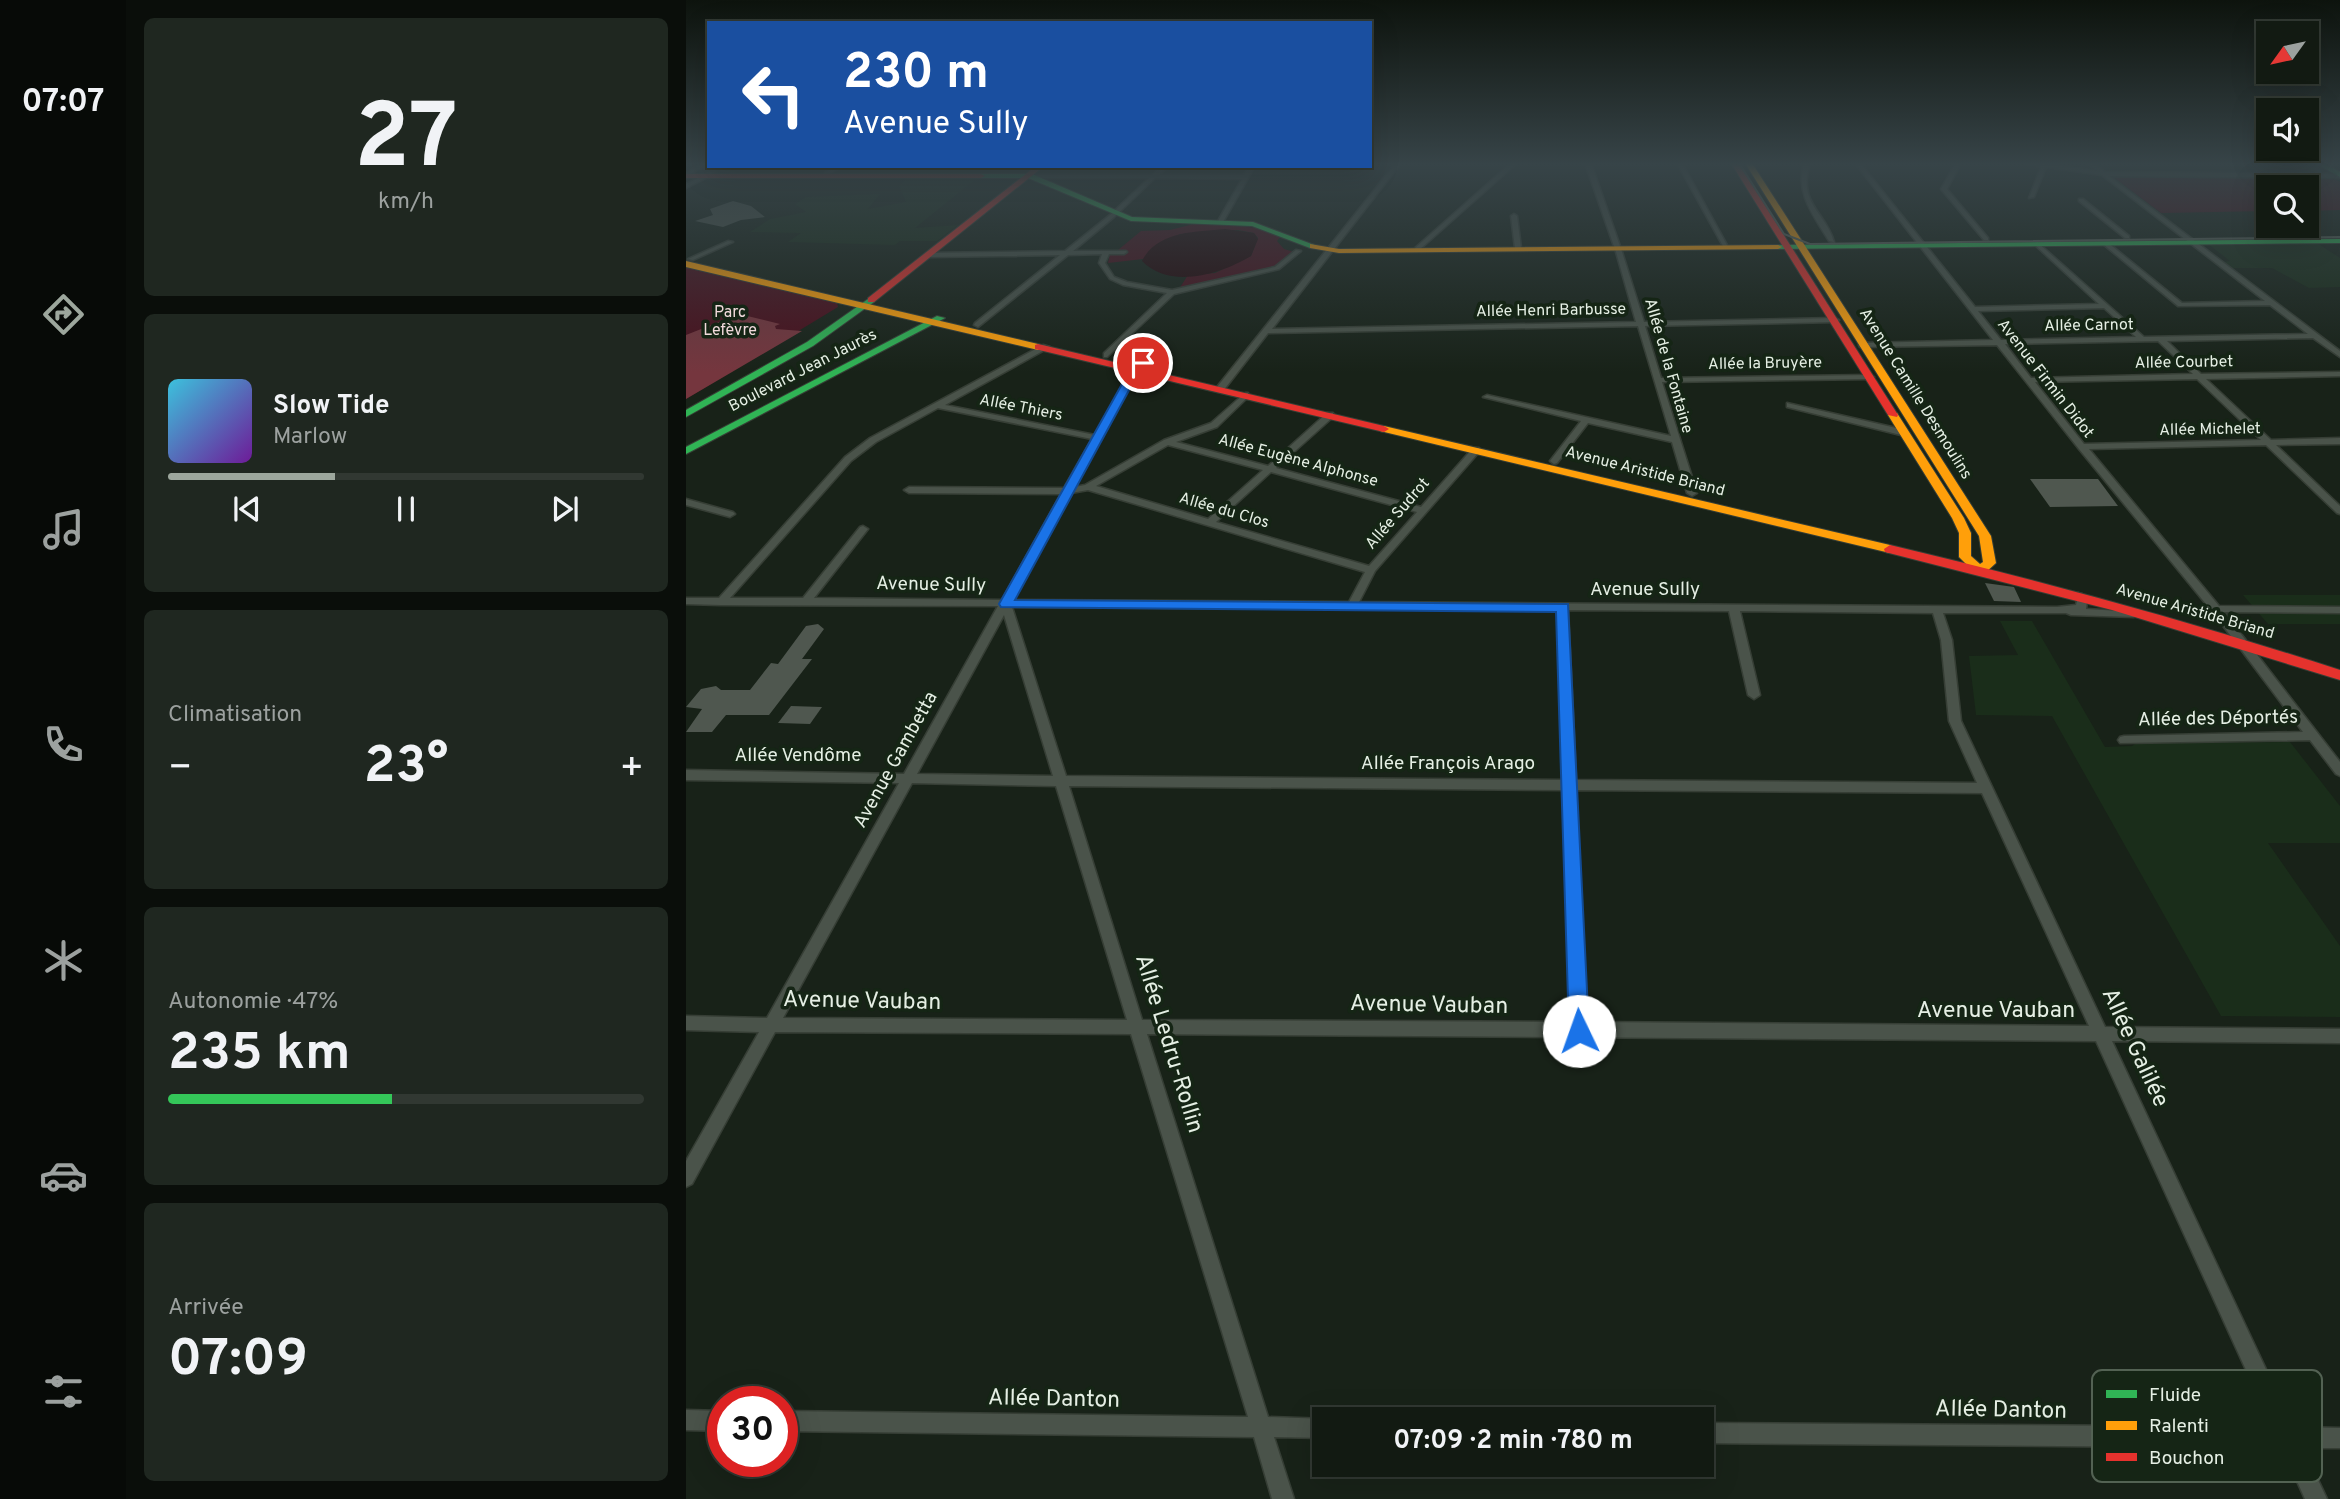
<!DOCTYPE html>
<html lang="fr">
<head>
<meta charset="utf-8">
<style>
  body { margin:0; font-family:Overpass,sans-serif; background:#1f2720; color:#f1f3f6; height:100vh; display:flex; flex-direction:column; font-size:26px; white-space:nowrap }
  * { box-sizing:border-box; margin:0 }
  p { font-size:23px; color:#9ca19f }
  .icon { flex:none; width:38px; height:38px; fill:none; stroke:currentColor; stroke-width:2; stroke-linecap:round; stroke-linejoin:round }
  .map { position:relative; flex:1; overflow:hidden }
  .drawer { display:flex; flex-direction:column; gap:18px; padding:18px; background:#0a0e0a; width:560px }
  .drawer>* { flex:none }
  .banner { position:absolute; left:21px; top:21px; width:665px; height:147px; border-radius:0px; box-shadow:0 7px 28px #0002,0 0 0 2px #313832; background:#1a4fa0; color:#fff; overflow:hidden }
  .needle { width:46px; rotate:237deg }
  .fabs { position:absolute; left:1570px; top:21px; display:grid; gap:14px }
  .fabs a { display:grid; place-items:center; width:63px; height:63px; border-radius:0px; background:#121a12; box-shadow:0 7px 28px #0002,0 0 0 2px #313832; font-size:35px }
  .speed { position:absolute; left:21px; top:1386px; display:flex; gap:14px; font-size:35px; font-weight:700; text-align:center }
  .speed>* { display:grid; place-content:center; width:91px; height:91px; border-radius:50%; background:#121a12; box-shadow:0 7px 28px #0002,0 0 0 2px #313832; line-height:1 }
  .speed .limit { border:10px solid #d22; background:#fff; color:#111 }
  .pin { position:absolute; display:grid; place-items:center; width:60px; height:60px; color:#fff; margin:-30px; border:4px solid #fff; border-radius:50%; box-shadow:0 2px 7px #0007 }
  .me { position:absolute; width:77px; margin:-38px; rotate:357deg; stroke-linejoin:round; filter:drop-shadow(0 0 5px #0008) }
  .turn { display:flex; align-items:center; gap:24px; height:147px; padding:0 21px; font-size:32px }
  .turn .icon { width:91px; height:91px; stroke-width:2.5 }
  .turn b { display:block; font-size:49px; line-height:60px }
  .big { font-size:52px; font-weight:700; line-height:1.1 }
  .drawer .widget { flex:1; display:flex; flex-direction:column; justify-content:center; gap:10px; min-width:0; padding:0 24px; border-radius:10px; background:#1f2720 }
  .drawer .dial { align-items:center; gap:0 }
  .dial b { font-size:91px; line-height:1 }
  .song { display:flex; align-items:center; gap:21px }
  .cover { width:84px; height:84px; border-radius:10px; background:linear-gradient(135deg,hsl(190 70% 55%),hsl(280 70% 35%)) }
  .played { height:7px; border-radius:4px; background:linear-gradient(90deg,#9da79d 35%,#313832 35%) }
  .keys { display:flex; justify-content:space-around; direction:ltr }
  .heat { display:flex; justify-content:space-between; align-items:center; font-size:38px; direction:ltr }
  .charge { height:10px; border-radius:5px; background:linear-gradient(90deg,#34c759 47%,#313832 0) }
  .trip { position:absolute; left:626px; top:1407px; width:402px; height:70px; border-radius:0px; background:#121a12; box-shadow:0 7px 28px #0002,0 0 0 2px #313832; font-weight:700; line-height:70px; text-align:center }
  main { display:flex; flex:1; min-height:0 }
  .tabs { display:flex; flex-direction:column; width:126px; justify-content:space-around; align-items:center; background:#070a07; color:#9ca19f }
  .tabs .icon { width:49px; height:49px }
  .tabs .selected { color:#9da79d }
  .tabs b { font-size:32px; color:#f1f3f6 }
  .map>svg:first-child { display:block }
  .built { fill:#1a2d1a }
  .green { fill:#4a0f1c }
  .forest { fill:#75363e }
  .water { fill:#25060a }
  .building { fill:#4f574f }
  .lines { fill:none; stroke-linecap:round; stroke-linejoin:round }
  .street-casing { stroke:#363e35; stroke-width:3 }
  .fast-casing { stroke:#363e35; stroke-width:2 }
  .slow-casing { stroke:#363e35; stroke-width:2 }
  .jam-casing { stroke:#363e35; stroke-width:2 }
  .street { fill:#4a534a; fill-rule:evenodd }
  .fast { fill:#30b455; fill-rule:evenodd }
  .slow { fill:#ff9f0a; fill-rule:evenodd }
  .jam { fill:#e5322d; fill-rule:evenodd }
  .tram { stroke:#5a6259; stroke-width:2 }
  .route { fill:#1a73e8; stroke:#114b97; stroke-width:2 }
  .labels { text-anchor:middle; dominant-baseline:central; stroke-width:7; stroke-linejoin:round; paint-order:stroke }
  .far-street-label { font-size:16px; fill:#e5efe4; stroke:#152515 }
  .far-park-label { font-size:16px; fill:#f1d9db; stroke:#152515 }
  .street-label { font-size:19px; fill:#e5efe4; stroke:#152515 }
  .near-street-label { font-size:23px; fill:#e5efe4; stroke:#152515 }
  .key { fill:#152515; stroke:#536253; stroke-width:2 }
  .key-label { font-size:19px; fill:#e5efe4 }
</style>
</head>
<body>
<main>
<nav class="tabs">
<b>07:07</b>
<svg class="icon selected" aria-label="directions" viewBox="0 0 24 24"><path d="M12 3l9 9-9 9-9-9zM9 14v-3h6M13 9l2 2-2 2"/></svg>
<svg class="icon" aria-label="music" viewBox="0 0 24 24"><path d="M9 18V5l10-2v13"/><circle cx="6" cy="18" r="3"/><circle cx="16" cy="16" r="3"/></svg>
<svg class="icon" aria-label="phone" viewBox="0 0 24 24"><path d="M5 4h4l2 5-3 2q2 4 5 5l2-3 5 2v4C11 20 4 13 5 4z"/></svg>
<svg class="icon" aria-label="climate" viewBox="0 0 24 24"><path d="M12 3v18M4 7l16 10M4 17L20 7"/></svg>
<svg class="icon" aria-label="car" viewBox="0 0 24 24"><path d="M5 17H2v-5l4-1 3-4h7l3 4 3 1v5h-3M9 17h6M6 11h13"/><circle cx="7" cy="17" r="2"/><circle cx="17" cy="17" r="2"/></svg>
<svg class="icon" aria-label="filters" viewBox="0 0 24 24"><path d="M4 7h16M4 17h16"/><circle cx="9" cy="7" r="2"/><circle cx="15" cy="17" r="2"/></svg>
</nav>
<section class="drawer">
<div class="widget dial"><b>27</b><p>km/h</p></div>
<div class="widget">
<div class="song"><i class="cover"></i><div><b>Slow Tide</b><p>Marlow</p></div></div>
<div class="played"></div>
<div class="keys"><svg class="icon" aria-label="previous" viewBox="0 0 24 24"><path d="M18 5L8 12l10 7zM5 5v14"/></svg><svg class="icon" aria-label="pause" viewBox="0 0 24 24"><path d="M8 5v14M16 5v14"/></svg><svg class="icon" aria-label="next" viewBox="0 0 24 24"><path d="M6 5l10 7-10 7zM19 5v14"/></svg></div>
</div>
<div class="widget"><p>Climatisation</p>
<div class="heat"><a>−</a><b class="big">23°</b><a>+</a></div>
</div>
<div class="widget"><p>Autonomie · 47%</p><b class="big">235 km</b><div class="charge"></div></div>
<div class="widget"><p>Arrivée</p><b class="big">07:09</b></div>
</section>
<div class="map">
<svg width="1654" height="1499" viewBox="0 0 1654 1499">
  <rect width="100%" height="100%" fill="#182218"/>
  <g class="built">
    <polygon points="221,178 291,178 229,228 272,225 251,241 214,241 209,245 102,242 115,233 64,232 84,219 120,212 109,204 120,197 194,194 182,209 220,202 213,186"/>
    <polygon points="1631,243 1654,258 1654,287 1623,288 1586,268 1546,268 1538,262 1544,261 1522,244"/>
    <polygon points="1557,595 1654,595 1654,624 1582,624"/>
    <polygon points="1314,621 1346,621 1419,747 1446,746 1451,743 1604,742 1654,806 1654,843 1582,843 1654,946 1654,1017 1535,1016 1366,716 1290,715 1283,656 1332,655"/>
  </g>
  <g class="green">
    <polygon points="1426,176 1646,178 1654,182 1654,210 1621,211 1620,187 1582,187 1582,211 1475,213"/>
    <polygon points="512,223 572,228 594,237 591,241 598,249 608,252 588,267 493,289 502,275 529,273 565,256 572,238 568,233 552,230 494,234 457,259 422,263 424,254 440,253 441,250 432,250 455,231 484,230"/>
    <polygon points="0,267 151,303 152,307 0,399"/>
  </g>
  <polygon class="forest" points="53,314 94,324 89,326 90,329 116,331 0,399 0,335"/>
  <path class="water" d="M539,229L568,233L572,239L565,256C535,274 484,290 456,261C471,231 509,232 539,229Z"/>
  <g class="building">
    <polygon points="47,201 65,206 79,217 55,220 37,227 9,221 27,215 24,209"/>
    <polygon points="1344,479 1412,479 1432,506 1364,507"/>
    <polygon points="1299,583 1328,587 1335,602 1308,601"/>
    <polygon points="132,624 138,629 116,659 126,659 83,715 40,715 26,732 0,732 16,709 0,707 15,689 30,686 35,690 64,690 85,663 92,664 120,626"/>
    <polygon points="105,706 136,707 124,724 92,723"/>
  </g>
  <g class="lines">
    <defs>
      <g id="street">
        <polygon points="16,163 22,163 0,177 0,173"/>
        <polygon points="710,163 715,163 586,329 950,322 930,252 899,163 905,163 936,252 958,322 1149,318 1153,320 1149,322 959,326 975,378 1184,375 1188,377 1184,379 976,382 1011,493 1006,496 1001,493 986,442 902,423 871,463 868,464 864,461 895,421 797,397 801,395 985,436 952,326 582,333 537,391 531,391 531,387"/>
        <polygon points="825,163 831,163 733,250 729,250 729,248"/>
        <polygon points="991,163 996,163 1042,247 1037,246"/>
        <path d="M1118,163H1124C1111,204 1140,212 1148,242L1143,241C1128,216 1109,194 1118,163Z"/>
        <path d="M1169,163H1174L1289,307L1413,304L1349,245L1351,242L1458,337L1622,334L1584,305L1492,306L1417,244V242H1421L1496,303L1579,301L1416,175L1360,167L1348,197L1343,198L1355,167L1339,163H1355L1411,171L1401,163H1407L1419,172L1654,174V178L1423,176L1654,351V357L1627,338L1481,341L1515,374L1654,372V376L1520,379L1585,440L1654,438V444L1590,445L1654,506V514L1651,513L1580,445L1403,449L1533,606L1654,607V613L1538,612L1654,762V776L1650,774L1624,740L1434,743L1432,740L1434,737L1438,736L1617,732L1529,615L1393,449L1311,345L1174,347L1173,345L1177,343L1307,340ZM1418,308L1450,337L1315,340L1292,311ZM1472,341L1507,374L1345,378L1319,344ZM1511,379L1575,440L1398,444L1349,382Z"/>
        <polygon points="1270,163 1275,163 1261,189 1302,238 1302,240 1298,240 1255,189"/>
        <polygon points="148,166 155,166 140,177 136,177 136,175"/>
        <polygon points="476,166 482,166 473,175 558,175 563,166 569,166 537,222 532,221 556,179 469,178 428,217 387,251 440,251 441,252 438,254 423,254 419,263 428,277 441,282 486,290 589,267 610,250 615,251 593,269 488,294 421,357 418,357 418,353 481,293 437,285 424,279 413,263 416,254 382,255 292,327 288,325 289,323 374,255 243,257 240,255 243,253 379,251 424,215 463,178 343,178 341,175 466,175"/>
        <polygon points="23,173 28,174 0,188 0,184"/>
        <polygon points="1393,199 1397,199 1443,236 1443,238 1439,238 1393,201"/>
        <polygon points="828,214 831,216 835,248 832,250 829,248 825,216"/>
        <polygon points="42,241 47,242 7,260 2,259"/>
        <path d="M357,345L364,347L259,405L409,435L447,366L454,361H460L461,363L453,369L389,487L399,485L478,440L525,423L559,393H562V397L531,427L490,442L582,466L641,413H647V417L590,468L735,507L787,448H793V452L689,571L673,602L1371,607L1390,605L1391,601L1387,596L1392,593L1396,594L1401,601L1400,609L1452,612L1453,614L1448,617L1385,615L1380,613H1257L1266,640L1275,721L1419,1027L1654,1029V1043L1426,1041L1607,1427L1654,1428V1448H1617L1641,1499H1619L1596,1448L1017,1443V1423L1586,1427L1410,1041L461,1034L582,1417L642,1419H639V1438L588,1437L608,1499H586L568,1437L96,1431V1411L562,1417L445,1034L89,1032L6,1184L0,1187V1161L73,1032L0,1030V1016L81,1018L213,783L0,780V770L218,774L312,606L35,605L0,604V598H33L159,457L184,438ZM252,408L406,439L378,488L223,487L218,490L223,493L375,494L316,600L128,598L182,529L177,526L174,527L117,598H44L165,461L190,442ZM482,445L577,470L522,519L410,486ZM585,472L731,512L683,566L530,522ZM402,490L679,572L663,602L327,600L385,493ZM326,607L872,610L877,780L380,776ZM882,610L1043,611L1062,695L1068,699L1074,695L1054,611L1247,613L1255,640L1263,721L1291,783L890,780ZM318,615L367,776L231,774ZM226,783L370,786L441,1020L97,1018ZM383,786L878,790L885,1022L456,1020ZM890,790L1296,793L1403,1026L900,1022Z"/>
        <polygon points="1101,403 1219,430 1223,433 1219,436 1101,407"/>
        <polygon points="0,499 47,512 49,514 44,517 0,505"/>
        <polygon points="0,1410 37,1411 37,1431 0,1430"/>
      </g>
      <g id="fast">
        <polygon points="1629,163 1638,163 1654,172 1654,177"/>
        <polygon points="295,174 346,174 446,217 567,222 631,246 624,248 566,226 445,221 342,178 292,178"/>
        <polygon points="1654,239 1654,243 1092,249 1088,247 1092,245"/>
        <polygon points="185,297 189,300 188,302 127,346 0,417 0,410 121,342"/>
        <polygon points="251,316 259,318 0,454 0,447"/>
      </g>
      <g id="slow">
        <polygon points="1059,163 1066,163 1305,536 1310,563 1299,573 1289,573 1273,557 1273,533 1266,518 1202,415 1203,413 1211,413 1278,518 1285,533 1285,556 1294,564 1297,562 1293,536"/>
        <polygon points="624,244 653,249 1092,245 1096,247 1092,249 653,253 624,248"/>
        <polygon points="0,261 352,344 357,347 352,350 0,267"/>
        <polygon points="698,426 1204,545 1210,549 1204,553 694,431 693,429"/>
      </g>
      <g id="jam">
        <polygon points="1045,163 1052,163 1212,415 1211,417 1202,415"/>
        <polygon points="350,166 358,166 188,302 182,302 182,298"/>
        <polygon points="0,174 295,174 299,176 295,178 0,178"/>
        <polygon points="352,344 698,426 703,429 698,432 349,349 349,345"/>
        <path d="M1204,545C1356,581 1506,622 1654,670V680L1426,610L1199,552L1198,549Z"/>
      </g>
    </defs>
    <use href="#street" class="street-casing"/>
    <use href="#fast" class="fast-casing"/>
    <use href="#slow" class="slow-casing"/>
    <use href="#jam" class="jam-casing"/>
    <use href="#street" class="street"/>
    <use href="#fast" class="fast"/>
    <use href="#slow" class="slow"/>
    <use href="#jam" class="jam"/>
    <polyline class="tram" points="1053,163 1098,234 1124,244 1654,237"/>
  </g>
  <linearGradient id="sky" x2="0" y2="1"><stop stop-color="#0d130d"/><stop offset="0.44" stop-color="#374448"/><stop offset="1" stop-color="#374448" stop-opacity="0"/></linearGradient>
  <rect width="1654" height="373" fill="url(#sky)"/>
  <polygon class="route" points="457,360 462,363 454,370 329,600 882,604 903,1031 901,1037 893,1040 886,1037 883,1031 870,612 315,607 313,604 445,368"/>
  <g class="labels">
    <g class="far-street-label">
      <text transform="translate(865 311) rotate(-1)">Allée Henri Barbusse</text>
      <text transform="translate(1403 326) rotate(-1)">Allée Carnot</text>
      <text transform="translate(1498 363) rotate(-1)">Allée Courbet</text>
      <text transform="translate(1079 364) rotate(-1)">Allée la Bruyère</text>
      <text transform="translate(982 366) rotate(74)">Allée de la Fontaine</text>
      <text transform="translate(117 371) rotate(-27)">Boulevard Jean Jaurès</text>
      <text transform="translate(1359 379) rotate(52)">Avenue Firmin Didot</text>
      <text transform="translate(1229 394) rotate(58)">Avenue Camille Desmoulins</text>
      <text transform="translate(335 408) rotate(11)">Allée Thiers</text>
      <text transform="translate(1524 430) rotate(-1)">Allée Michelet</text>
      <text transform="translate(612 461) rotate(15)">Allée Eugène Alphonse</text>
      <text transform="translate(959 472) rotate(14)">Avenue Aristide Briand</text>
      <text transform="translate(538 511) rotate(16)">Allée du Clos</text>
      <text transform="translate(712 514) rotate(-49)">Allée Sudrot</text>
      <text transform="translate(1509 612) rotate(16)">Avenue Aristide Briand</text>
    </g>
    <g class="far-park-label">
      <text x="44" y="313">Parc<tspan x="44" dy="18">Lefèvre</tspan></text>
    </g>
    <g class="street-label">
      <text transform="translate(245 585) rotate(1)">Avenue Sully</text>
      <text x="959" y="590">Avenue Sully</text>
      <text transform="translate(1532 719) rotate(-1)">Allée des Déportés</text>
      <text x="112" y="756">Allée Vendôme</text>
      <text transform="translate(210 760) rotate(-61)">Avenue Gambetta</text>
      <text x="762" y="764">Allée François Arago</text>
    </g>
    <g class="near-street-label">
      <text transform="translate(176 1002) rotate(1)">Avenue Vauban</text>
      <text transform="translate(743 1006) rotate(1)">Avenue Vauban</text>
      <text x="1310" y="1011">Avenue Vauban</text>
      <text transform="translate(482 1044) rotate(73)">Allée Ledru-Rollin</text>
      <text transform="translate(1448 1048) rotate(65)">Allée Galilée</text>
      <text transform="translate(368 1400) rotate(1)">Allée Danton</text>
      <text transform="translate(1315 1411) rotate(1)">Allée Danton</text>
    </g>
  </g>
  <rect x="1406" y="1370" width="230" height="112" rx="10" class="key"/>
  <rect x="1420" y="1390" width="31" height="8" fill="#30b455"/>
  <rect x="1420" y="1421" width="31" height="9" fill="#ff9f0a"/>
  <rect x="1420" y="1453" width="31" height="8" fill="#e5322d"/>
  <g class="key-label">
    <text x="1463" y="1401">Fluide</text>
    <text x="1463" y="1432">Ralenti</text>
    <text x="1463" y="1464">Bouchon</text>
  </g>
</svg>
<div class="fabs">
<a><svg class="needle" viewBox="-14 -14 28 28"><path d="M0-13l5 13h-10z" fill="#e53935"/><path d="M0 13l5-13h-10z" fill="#9ca19f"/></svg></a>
<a><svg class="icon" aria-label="sound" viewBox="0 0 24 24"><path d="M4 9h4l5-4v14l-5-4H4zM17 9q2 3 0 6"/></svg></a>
<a><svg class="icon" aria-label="search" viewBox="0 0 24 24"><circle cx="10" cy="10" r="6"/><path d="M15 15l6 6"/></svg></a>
</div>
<div class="speed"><div class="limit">30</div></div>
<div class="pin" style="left:457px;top:363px;background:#d93025"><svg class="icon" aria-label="arrive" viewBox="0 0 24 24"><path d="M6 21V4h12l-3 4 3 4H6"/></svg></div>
<svg class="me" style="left:893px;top:1031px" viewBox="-20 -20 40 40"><circle r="19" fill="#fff"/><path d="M0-13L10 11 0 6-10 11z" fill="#1a73e8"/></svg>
<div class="trip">07:09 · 2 min · 780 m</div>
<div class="banner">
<div class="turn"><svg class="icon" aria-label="left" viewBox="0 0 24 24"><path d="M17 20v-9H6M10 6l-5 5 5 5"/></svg><div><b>230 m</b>Avenue Sully</div></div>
</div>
</div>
</main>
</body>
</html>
